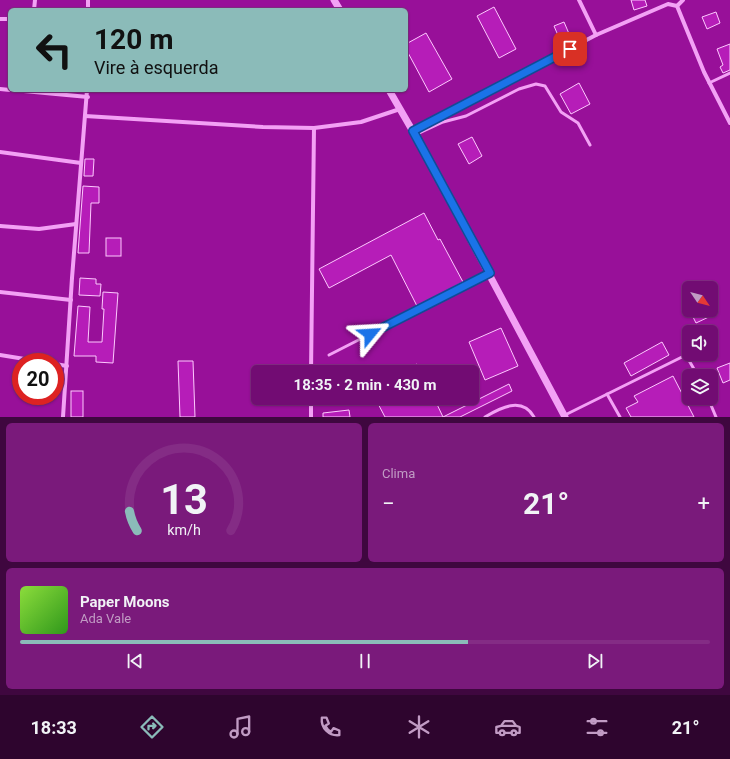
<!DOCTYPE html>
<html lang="pt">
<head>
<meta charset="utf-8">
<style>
  body { margin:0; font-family:Roboto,sans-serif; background:#7a1a7b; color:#f1f3f6; height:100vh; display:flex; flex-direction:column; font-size:15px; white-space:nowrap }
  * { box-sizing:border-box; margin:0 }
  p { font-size:13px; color:#c19bc4 }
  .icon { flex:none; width:22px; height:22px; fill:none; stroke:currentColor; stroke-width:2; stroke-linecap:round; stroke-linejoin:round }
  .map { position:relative; height:417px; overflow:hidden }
  .sheet { display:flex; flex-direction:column; gap:6px; padding:6px; background:#3f073f; flex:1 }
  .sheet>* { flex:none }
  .top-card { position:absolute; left:8px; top:8px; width:400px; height:84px; border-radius:6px; box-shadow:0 1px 3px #0004,0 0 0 1px #842c85; background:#8bbbb9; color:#111; overflow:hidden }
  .needle { width:26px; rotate:125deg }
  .buttons { position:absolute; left:682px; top:281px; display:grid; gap:8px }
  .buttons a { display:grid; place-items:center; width:36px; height:36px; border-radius:6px; background:#720c73; box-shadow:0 1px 3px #0004,0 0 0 1px #842c85; font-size:20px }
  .speed { position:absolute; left:12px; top:353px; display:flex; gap:8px; font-size:20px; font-weight:700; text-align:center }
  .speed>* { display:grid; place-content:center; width:52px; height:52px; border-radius:50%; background:#720c73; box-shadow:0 1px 3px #0004,0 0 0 1px #842c85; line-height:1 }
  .speed .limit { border:6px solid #d22; background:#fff; color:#111 }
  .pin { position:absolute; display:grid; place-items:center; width:34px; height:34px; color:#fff; margin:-17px; border-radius:8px; box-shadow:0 2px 6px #0006 }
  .me { position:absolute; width:44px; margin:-22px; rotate:63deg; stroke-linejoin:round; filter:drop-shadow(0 0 3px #0008) }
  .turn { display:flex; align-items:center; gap:14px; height:84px; padding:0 20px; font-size:18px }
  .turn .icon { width:52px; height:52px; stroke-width:2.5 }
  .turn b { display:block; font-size:28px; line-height:34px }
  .big { font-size:30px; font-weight:700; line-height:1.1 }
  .sheet .widget { flex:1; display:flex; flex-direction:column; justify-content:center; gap:6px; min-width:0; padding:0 14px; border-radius:6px; background:#7a1a7b }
  .sheet .dial { align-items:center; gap:0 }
  .dial svg { height:104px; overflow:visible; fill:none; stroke:#842c85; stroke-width:7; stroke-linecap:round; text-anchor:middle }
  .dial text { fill:#f1f3f6; stroke:none }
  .song { display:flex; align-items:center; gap:12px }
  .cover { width:48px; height:48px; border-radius:6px; background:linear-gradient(135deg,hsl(90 70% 55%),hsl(110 70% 35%)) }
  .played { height:4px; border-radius:2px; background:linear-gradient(90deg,#8bbbb9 65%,#842c85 65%) }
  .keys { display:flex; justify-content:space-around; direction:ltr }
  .heat { display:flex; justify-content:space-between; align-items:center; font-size:22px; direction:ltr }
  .sheet .tiles { flex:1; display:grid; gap:6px; grid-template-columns:1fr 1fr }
  .widget:last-child { grid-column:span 2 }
  .trip { position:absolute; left:251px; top:365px; width:228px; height:40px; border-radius:6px; background:#720c73; box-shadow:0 1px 3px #0004,0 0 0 1px #842c85; font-weight:700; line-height:40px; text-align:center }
  .dock { display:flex; height:64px; justify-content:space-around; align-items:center; background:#2e052e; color:#c19bc4 }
  .dock .icon { width:28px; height:28px }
  .dock .selected { color:#8bbbb9 }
  .dock b { font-size:18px; color:#f1f3f6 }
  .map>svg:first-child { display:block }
  .building { fill:#b61db8; stroke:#fdc9fe }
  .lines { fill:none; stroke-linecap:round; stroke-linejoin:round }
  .service { stroke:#f3a1f5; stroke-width:3 }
  .minor { stroke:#f3a1f5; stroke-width:4 }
  .tertiary { stroke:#f3a1f5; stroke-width:7 }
  .route-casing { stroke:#114b97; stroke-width:10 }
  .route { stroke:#1a73e8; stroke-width:7 }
</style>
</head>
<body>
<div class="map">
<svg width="730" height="417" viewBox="0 0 730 417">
  <rect width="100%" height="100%" fill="#981099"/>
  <g class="building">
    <polygon points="631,0 645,0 647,6 634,10"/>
    <polygon points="494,7 516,49 499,58 477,16"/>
    <polygon points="716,12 720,23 707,29 702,17"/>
    <polygon points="564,22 570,36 560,40 554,26"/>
    <polygon points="426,33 452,79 429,92 406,49 406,44"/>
    <polygon points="730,44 730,70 723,73 720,67 723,65 717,49"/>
    <polygon points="579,83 590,104 571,114 560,94"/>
    <polygon points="472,137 482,156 469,164 458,144"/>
    <polygon points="85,159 94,159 93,176 84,176"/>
    <polygon points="83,186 99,187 99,203 91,203 89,253 78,253"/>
    <polygon points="424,213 438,240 440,239 463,282 417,306 391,255 329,288 319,269"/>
    <rect x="106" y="238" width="15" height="18"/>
    <polygon points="80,278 96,279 96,284 101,284 100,296 79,295"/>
    <polygon points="103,292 118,293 113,363 96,362 96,356 74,356 78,306 90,307 88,342 102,342 104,309 102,309"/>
    <polygon points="697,310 711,310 713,315 696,323 691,313"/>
    <polygon points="501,328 518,366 485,380 469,342"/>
    <polygon points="662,342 669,355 631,376 624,363"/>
    <polygon points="178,361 193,361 195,417 180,417"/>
    <polygon points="730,363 730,380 723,383 717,368"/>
    <polygon points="417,364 421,372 401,372"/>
    <polygon points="673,376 694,417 631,417 626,408 638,402 634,396"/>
    <polygon points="509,384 512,391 460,417 385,417 375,398 434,398 443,417"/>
    <rect x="71" y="391" width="12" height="26"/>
    <polygon points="349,410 350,417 323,417 323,413"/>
  </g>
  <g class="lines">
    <g class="service">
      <polyline points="709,83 730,73"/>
      <polyline points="415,135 443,122 466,116 519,89 536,84 545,86 561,112 578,123 590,145"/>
      <polyline points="329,355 488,274"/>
      <polyline points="607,394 620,417"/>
      <polyline points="708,398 716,417"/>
      <polyline points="565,415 684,356 687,357 698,376"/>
      <path d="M485,417C500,408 522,396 534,417"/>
    </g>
    <g class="minor">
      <polyline points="579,0 596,35"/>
      <polyline points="677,6 683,0"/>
      <polyline points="34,10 35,0"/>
      <polyline points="88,10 88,0"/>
      <polyline points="0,19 10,19"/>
      <polyline points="0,89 10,90"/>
      <polyline points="13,90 88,97"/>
      <polyline points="85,116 263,127 314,128 311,372"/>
      <polyline points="314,128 361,122 400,109"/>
      <polyline points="413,131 596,35 668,4 677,6 704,72 730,123"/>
      <polyline points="0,152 81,163"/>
      <polyline points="0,226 39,229 76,224"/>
      <polyline points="0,292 71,300"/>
      <polyline points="0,355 43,362"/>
      <polyline points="55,364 67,366"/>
      <polyline points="63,417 72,278 87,90"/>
      <polyline points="311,417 311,398"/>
    </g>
    <g class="tertiary">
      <polyline points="334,0 340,10"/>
      <polyline points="389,90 415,135 565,417"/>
    </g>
  </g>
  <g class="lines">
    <defs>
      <polyline id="route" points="370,334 490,273 413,131 570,49"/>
    </defs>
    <use href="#route" class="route-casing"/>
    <use href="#route" class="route"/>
  </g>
</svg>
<div class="buttons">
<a><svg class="needle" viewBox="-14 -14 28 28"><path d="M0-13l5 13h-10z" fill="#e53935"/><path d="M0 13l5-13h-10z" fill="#c19bc4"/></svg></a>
<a><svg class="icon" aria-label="sound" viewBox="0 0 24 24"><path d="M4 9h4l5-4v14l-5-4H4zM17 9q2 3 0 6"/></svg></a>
<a><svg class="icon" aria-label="layers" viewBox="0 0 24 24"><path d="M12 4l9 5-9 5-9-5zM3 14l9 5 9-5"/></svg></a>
</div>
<div class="speed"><div class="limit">20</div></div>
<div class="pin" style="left:570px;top:49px;background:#d93025"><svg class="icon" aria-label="arrive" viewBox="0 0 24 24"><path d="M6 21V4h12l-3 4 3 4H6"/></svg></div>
<svg class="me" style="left:370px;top:334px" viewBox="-20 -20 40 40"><path d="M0-17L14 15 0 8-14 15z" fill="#1a73e8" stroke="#fff" stroke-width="4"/></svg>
<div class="trip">18:35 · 2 min · 430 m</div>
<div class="top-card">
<div class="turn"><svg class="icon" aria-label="left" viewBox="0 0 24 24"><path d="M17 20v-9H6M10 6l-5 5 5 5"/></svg><div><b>120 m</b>Vire à esquerda</div></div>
</div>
</div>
<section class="sheet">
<div class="tiles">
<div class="widget dial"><svg viewBox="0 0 100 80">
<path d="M14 69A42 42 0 1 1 86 69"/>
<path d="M14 69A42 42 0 0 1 8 54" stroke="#8bbbb9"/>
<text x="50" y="56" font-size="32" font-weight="700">13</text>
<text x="50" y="72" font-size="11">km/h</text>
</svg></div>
<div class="widget"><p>Clima</p>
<div class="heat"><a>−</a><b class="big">21°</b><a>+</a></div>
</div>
<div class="widget">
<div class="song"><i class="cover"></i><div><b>Paper Moons</b><p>Ada Vale</p></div></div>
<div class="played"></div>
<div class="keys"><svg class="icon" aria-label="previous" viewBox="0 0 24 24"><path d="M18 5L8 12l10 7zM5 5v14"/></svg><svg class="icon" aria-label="pause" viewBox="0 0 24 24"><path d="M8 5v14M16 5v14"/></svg><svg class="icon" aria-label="next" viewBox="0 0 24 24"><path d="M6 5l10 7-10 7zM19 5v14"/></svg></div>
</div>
</div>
</section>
<nav class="dock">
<b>18:33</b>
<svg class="icon selected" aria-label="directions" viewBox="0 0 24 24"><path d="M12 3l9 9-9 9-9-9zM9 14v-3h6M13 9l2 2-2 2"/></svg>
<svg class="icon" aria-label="music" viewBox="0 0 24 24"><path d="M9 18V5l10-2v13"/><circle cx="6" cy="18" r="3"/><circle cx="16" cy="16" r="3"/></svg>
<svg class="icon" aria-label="phone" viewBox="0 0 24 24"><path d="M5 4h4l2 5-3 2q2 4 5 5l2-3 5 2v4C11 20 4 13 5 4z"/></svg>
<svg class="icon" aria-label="climate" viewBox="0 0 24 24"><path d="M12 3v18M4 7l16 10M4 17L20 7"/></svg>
<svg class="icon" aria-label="car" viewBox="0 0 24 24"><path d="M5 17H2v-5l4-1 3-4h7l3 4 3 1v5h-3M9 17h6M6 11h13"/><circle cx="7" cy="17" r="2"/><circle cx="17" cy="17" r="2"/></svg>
<svg class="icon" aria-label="filters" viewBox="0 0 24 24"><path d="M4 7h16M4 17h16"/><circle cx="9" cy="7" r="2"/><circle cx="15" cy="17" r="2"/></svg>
<b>21°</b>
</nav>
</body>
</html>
